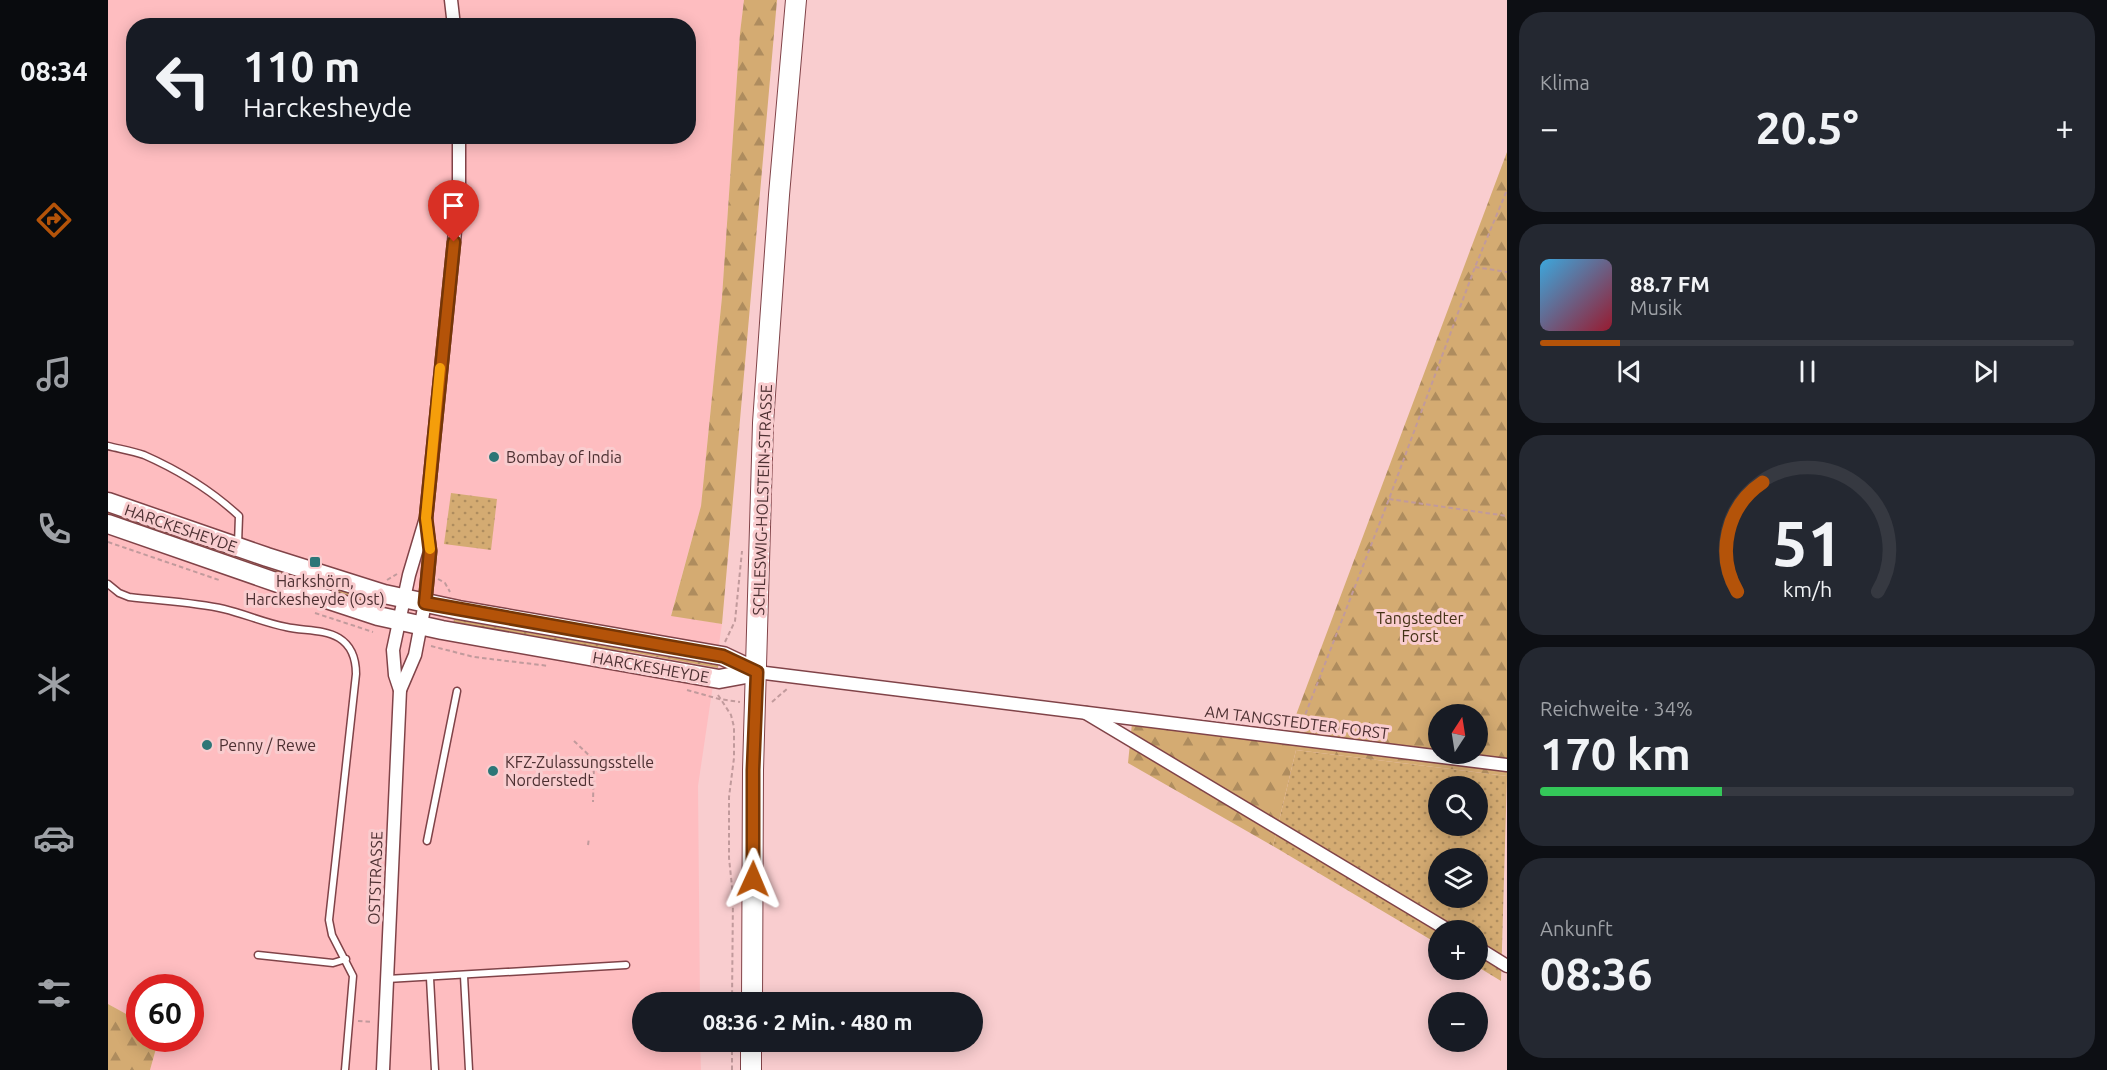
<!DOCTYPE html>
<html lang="de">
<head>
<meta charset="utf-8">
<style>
  body { margin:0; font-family:Ubuntu,sans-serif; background:#242831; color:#f1f3f6; height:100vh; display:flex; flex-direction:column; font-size:22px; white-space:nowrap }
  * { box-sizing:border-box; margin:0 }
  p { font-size:20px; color:#9ea1a6 }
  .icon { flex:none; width:33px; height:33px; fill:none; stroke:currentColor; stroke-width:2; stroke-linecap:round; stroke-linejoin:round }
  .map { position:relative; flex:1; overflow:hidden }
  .drawer { display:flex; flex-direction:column; gap:12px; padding:12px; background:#0d0f14; width:600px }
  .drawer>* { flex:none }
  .guide { position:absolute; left:18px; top:18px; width:570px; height:126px; border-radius:24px; box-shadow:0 3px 15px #0003; background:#171b24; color:#f1f3f6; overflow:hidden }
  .needle { width:39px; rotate:12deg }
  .controls { position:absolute; left:1320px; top:704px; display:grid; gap:12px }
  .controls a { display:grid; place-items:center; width:60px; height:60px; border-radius:50%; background:#171b24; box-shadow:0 3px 15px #0003; font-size:30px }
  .speed { position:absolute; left:18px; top:974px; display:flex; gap:12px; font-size:30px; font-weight:700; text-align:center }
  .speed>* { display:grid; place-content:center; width:78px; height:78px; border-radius:50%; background:#171b24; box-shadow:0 3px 15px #0003; line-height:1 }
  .speed .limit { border:9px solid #d22; background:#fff; color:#111 }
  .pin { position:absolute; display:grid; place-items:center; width:51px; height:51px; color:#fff; margin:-62px -26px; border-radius:50% 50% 50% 0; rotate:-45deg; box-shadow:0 0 6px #0007 }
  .pin .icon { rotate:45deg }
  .me { position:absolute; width:66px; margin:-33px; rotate:1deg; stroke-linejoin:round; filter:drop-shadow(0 0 4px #0008) }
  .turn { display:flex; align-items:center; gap:21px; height:126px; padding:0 18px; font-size:27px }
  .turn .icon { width:78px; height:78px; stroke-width:2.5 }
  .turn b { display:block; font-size:42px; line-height:51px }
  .big { font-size:45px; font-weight:700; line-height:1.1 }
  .drawer .widget { flex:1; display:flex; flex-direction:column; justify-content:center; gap:9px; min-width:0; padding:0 21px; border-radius:24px; background:#242831 }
  .drawer .dial { align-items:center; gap:0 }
  .dial svg { height:156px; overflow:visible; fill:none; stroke:#363941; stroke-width:7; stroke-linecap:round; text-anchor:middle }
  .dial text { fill:#f1f3f6; stroke:none }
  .song { display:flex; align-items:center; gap:18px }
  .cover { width:72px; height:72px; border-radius:9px; background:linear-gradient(135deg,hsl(200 70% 55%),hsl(350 70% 35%)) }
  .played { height:6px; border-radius:3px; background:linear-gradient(90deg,#b45309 15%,#363941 15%) }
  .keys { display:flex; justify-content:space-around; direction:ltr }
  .heat { display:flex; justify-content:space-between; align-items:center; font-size:33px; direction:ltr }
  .charge { height:9px; border-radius:4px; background:linear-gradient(90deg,#34c759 34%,#363941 0) }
  .trip { position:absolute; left:524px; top:992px; width:351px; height:60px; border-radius:30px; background:#171b24; box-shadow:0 3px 15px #0003; font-weight:700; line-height:60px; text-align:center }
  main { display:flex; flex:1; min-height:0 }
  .tabs { display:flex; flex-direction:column; width:108px; justify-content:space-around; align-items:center; background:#090b0e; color:#9ea1a6 }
  .tabs .icon { width:42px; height:42px }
  .tabs .selected { color:#b45309 }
  .tabs b { font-size:27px; color:#f1f3f6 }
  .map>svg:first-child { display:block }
  .built { fill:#febdc0; fill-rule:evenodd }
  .grass { fill:url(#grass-dots); fill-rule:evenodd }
  .forest { fill:url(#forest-firs); fill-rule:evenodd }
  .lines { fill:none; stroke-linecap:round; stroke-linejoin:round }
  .lane-casing { stroke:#804348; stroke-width:9 }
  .street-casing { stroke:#804348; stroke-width:15 }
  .secondary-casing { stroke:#804348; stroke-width:21 }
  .primary-casing { stroke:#804348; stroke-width:22 }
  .path { stroke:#c19a9c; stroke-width:2; stroke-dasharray:4.5 3; stroke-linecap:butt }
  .lane { stroke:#fff; stroke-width:6 }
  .street { stroke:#fff; stroke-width:12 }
  .secondary { stroke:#fff; stroke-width:18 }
  .primary { stroke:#fff; stroke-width:20 }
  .route-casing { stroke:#753606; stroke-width:15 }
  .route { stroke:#b45309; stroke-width:10 }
  .slow { stroke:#f59e0b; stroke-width:10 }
  .poi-dot { fill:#2c7677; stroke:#f9cdcf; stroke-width:2 }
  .labels { text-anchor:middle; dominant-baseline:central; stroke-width:6; stroke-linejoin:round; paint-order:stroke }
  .poi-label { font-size:16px; fill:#4d3032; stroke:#f9cdcf; text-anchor:start }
  .street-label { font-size:16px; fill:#4d3032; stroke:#f9cdcf }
  .park-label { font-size:16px; fill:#443115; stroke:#f9cdcf }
</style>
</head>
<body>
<main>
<nav class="tabs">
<b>08:34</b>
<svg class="icon selected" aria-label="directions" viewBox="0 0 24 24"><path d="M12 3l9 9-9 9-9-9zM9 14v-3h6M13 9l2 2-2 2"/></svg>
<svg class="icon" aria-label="music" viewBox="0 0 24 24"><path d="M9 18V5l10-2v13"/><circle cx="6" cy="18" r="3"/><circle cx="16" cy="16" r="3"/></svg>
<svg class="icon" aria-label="phone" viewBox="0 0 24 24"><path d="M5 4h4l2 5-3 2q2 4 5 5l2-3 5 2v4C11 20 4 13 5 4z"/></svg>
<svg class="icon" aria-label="climate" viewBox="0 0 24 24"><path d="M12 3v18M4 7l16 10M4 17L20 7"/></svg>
<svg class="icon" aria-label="car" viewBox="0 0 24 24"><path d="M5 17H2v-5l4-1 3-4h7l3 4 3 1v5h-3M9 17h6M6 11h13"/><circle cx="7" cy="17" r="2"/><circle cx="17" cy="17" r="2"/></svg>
<svg class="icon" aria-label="filters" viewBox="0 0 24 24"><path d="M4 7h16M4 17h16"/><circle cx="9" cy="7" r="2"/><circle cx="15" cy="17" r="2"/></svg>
</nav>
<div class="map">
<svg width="1399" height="1070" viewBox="0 0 1399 1070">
  <defs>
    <pattern id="grass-dots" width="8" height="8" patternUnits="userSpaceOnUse" patternTransform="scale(1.5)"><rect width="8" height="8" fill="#d4ab72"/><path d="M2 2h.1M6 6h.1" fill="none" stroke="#ae8c5e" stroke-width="1.8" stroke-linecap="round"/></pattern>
    <pattern id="forest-firs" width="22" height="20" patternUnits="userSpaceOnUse" patternTransform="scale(1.5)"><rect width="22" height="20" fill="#d4ab72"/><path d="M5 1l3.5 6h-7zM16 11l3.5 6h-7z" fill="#ae8c5e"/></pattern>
  </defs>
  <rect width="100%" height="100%" fill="#f9cdcf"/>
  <path class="built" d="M0,0H636L632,33L614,297L593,506L563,615L614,624L590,786L592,1002H534V1041H592L593,1070H42L51,1038H82V987H32L31,1021L0,1004ZM26,26H580V136H26Z"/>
  <g class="grass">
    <polygon points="343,493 389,499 383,550 336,544"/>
    <polygon points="0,508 268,597 265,606 0,516"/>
    <polygon points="346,619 429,634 611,661 610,668 522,652 427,641 345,626"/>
    <path d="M1188,750L1399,776L1393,981L1370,967V930H1330V944L1165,846ZM1330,786H1370V825H1330ZM1330,858H1370V897H1330Z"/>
  </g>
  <g class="forest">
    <polygon points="636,0 669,0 614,624 563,616 593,506 614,297 632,33"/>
    <path d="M1399,152V776L1188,750L1165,846L1020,763L1024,723L1072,718L1182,731ZM1330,714H1370V753H1330Z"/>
    <polygon points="0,1004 31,1021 32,1038 51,1038 42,1070 0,1070"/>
  </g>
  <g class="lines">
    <defs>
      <g id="lane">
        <path d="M0,446C12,449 25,451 36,455C70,470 104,491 131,516L130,544"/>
        <path d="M0,584L11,593L21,597C53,601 85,602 116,609C137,614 157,623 178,627C195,631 216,629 231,638C244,646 248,661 248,674L221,920L224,935L245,976L237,1070"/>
        <polyline points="319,841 349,691"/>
        <polyline points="150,955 225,963 238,959"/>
        <polyline points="356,976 361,1070"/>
        <polyline points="322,978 327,1070"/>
        <polyline points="279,979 518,965"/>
      </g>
      <g id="street">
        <polyline points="343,0 346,26"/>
        <polyline points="649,672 1399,765"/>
        <polyline points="292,690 307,655 317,603 322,551 318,522"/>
        <polyline points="978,713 1340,930"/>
        <polyline points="1370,948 1399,966"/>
        <polyline points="275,1070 292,690 287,675 285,650 301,575 318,518 346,242 351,185 351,136"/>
      </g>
      <g id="secondary">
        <polyline points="0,502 159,557 276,594 351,610 615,656 649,672"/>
        <polyline points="0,524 173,584 270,616 334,630 611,679 649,672"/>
      </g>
      <g id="primary">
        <polyline points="644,1002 645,770 655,423 671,195 688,0"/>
        <polyline points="643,1070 643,1041"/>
      </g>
    </defs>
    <use href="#lane" class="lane-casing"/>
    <use href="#street" class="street-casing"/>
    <use href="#secondary" class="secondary-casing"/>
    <use href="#primary" class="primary-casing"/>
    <g class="path">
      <polyline points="1367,267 1399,272"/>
      <polyline points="1281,499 1399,516"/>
      <polyline points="0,542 111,580"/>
      <polyline points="330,579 337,583 342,592"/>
      <polyline points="279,580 289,574"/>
      <polyline points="207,613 265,632"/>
      <polyline points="617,642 627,621 634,551"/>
      <polyline points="323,646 366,657 441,666"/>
      <polyline points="579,690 611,699 632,702"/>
      <polyline points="610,695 623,715 626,727 626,758 621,797 621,858 625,896 624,1002"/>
      <polyline points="664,702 680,688"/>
      <polyline points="1192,728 1281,499 1367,267 1399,190"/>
      <polyline points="466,741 486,760 485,802"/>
      <polyline points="480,845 481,838"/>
      <polyline points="250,1021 265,1022"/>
      <polyline points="624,1070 624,1041"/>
    </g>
    <use href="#lane" class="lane"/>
    <use href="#street" class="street"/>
    <use href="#secondary" class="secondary"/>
    <use href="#primary" class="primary"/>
  </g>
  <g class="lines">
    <defs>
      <polyline id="route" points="346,242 318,518 322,551 317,603 615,656 649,672 645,770 645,879"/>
    </defs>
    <use href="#route" class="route-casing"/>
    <use href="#route" class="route"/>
    <polyline class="slow" points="322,549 318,518 332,368"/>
  </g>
  <g class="poi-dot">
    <circle cx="386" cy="457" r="6"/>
    <rect x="201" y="556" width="12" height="12" rx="3"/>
    <circle cx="99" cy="745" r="6"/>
    <circle cx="385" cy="771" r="6"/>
  </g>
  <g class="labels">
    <g class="poi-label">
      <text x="398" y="457">Bombay of India</text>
      <text x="207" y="581" text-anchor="middle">Harkshörn,<tspan x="207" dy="18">Harckesheyde (Ost)</tspan></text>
      <text x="111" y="745">Penny / Rewe</text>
      <text x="397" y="762">KFZ-Zulassungsstelle<tspan x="397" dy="18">Norderstedt</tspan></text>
    </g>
    <g class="street-label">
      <text transform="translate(654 500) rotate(-88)">SCHLESWIG-HOLSTEIN-STRASSE</text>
      <text transform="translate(73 528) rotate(19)">HARCKESHEYDE</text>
      <text transform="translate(543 667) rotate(10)">HARCKESHEYDE</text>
      <text transform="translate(1189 722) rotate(7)">AM TANGSTEDTER FORST</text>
      <text transform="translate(267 878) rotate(-88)">OSTSTRASSE</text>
    </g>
    <g class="park-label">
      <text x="1312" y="618">Tangstedter<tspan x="1312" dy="18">Forst</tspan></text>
    </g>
  </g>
</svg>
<div class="controls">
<a><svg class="needle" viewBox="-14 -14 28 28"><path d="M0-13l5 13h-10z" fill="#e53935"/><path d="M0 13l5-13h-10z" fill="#9ea1a6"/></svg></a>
<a><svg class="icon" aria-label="search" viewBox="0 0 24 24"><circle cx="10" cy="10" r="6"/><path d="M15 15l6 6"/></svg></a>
<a><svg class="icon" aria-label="layers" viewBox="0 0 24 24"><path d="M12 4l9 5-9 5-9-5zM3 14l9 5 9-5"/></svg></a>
<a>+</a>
<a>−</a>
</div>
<div class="speed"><div class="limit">60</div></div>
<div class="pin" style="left:346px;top:242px;background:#d93025"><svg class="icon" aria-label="arrive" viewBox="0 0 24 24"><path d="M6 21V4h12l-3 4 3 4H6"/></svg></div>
<svg class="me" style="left:645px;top:879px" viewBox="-20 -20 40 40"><path d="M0-17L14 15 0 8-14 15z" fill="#b45309" stroke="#fff" stroke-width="4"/></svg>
<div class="trip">08:36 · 2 Min. · 480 m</div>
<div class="guide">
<div class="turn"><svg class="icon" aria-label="left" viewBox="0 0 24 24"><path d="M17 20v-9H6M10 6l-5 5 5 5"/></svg><div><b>110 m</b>Harckesheyde</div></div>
</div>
</div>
<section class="drawer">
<div class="widget"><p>Klima</p>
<div class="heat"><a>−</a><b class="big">20.5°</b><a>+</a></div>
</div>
<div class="widget">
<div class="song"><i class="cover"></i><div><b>88.7 FM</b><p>Musik</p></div></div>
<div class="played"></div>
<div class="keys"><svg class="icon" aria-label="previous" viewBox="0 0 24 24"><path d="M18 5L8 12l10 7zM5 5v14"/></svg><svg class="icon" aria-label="pause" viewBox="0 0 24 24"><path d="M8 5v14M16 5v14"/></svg><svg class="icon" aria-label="next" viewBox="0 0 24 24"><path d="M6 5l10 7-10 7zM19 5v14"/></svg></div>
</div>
<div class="widget dial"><svg viewBox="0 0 100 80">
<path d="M14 69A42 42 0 1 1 86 69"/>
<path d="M14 69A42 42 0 0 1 27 13" stroke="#b45309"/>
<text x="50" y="56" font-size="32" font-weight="700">51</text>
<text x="50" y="72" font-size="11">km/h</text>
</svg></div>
<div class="widget"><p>Reichweite · 34%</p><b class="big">170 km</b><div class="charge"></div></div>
<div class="widget"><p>Ankunft</p><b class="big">08:36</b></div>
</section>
</main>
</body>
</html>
